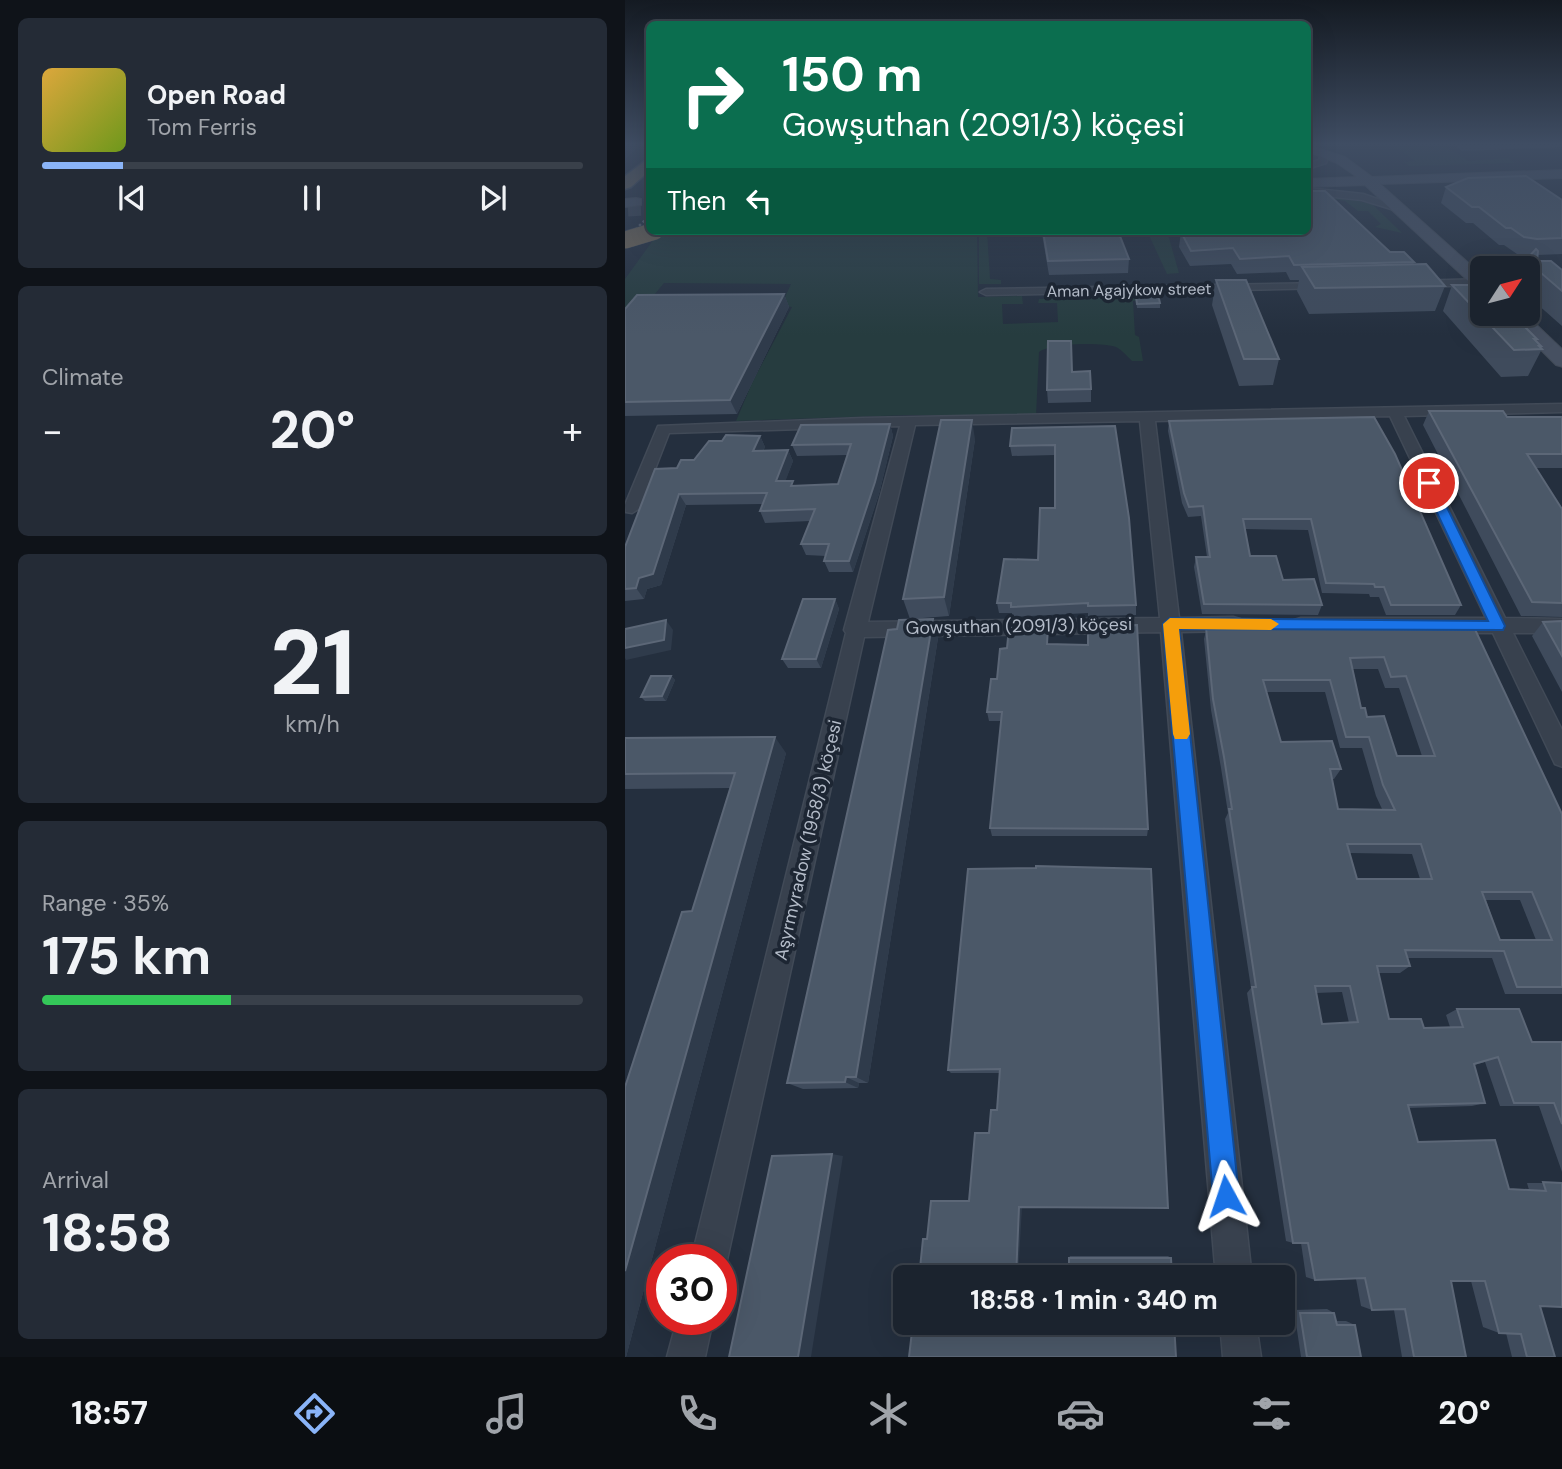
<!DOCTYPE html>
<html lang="en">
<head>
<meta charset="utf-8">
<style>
  body { margin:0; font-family:"DM Sans",sans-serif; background:#242b36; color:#f1f3f6; height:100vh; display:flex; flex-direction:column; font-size:26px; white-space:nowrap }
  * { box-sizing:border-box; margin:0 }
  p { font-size:23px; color:#a0a4aa }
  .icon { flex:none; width:38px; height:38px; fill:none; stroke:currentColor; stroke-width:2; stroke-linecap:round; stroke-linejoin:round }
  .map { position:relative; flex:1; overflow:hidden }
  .details { display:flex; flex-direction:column; gap:18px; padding:18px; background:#0f1319; width:625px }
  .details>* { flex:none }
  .banner { position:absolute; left:21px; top:21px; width:665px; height:214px; border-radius:10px; box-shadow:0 7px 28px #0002,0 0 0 2px #39404a; background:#0b6e4f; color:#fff; overflow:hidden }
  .needle { width:46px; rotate:54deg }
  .buttons { position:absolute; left:845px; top:256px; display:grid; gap:14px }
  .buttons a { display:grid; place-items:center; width:70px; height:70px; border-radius:10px; background:#1b232e; box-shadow:0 7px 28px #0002,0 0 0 2px #39404a; font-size:35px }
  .speed { position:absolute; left:21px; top:1244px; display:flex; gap:14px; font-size:35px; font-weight:700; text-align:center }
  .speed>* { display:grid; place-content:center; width:91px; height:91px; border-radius:50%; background:#1b232e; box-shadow:0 7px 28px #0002,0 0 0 2px #39404a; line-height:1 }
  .speed .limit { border:10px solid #d22; background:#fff; color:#111 }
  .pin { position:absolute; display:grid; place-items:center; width:60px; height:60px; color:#fff; margin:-30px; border:4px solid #fff; border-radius:50%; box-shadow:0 2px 7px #0007 }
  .me { position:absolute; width:77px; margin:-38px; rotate:355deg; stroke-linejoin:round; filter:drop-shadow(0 0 5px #0008) }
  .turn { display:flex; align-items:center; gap:24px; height:147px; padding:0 21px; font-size:32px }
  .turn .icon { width:91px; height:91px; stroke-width:2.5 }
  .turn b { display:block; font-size:49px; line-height:60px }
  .then { display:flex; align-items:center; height:66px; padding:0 21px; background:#0003; gap:14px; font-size:26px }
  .big { font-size:52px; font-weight:700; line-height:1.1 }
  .details .widget { flex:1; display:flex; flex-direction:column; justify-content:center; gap:10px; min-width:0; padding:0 24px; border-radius:10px; background:#242b36 }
  .details .dial { align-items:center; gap:0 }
  .dial b { font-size:91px; line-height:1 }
  .song { display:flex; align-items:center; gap:21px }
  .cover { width:84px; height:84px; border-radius:10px; background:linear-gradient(135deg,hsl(40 70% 55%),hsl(80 70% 35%)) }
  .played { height:7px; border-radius:4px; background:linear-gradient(90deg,#8ab4f8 15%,#39404a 15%) }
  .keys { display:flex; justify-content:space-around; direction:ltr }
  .heat { display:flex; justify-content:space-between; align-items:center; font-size:38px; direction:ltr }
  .charge { height:10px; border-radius:5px; background:linear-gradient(90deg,#34c759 35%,#39404a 0) }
  .trip { position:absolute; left:268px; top:1265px; width:402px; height:70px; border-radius:10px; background:#1b232e; box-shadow:0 7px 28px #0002,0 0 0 2px #39404a; font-weight:700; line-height:70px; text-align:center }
  .dock { display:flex; height:112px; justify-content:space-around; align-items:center; background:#0b0e12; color:#a0a4aa }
  .dock .icon { width:49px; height:49px }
  .dock .on { color:#8ab4f8 }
  .dock b { font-size:32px; color:#f1f3f6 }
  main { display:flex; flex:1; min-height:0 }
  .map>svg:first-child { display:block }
  .green { fill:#263c3f }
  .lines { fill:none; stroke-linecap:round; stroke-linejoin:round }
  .secondary-tunnel { stroke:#3a4453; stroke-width:13; stroke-dasharray:13 7; stroke-linecap:butt }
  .street-casing { stroke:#414a57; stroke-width:3 }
  .secondary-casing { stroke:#414a57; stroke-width:2 }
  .highway-casing { stroke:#434c59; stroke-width:3 }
  .street { fill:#38414e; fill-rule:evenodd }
  .secondary { fill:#465061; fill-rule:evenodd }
  .highway { fill:#746855; fill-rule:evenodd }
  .rail { stroke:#5a6575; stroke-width:2.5; stroke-dasharray:2.5 2.5; stroke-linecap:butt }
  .highway-bridge-casing { stroke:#434c59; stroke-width:18; stroke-linecap:butt }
  .highway-bridge { stroke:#746855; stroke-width:17 }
  .wall { fill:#3f4b5c; fill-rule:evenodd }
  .shaded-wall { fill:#2f3b4b }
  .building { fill:#4b5868; stroke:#5c6777; stroke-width:2; fill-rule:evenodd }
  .route { fill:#1a73e8; stroke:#114b97; stroke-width:2 }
  .slow { fill:#f59e0b }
  .labels { text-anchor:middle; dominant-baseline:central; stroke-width:7; stroke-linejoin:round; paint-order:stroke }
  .far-street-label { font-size:16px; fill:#b4bcc9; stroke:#1d2633 }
  .street-label { font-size:18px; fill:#b4bcc9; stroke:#1d2633 }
</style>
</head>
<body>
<main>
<section class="details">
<div class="widget">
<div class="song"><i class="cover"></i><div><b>Open Road</b><p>Tom Ferris</p></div></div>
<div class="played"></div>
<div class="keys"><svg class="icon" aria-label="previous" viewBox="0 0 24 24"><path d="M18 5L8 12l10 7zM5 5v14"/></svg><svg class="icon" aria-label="pause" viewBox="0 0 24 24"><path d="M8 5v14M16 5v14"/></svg><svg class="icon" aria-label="next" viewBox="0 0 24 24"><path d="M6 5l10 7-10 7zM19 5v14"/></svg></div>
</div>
<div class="widget"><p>Climate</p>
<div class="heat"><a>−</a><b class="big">20°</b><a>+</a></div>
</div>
<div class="widget dial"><b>21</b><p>km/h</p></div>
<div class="widget"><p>Range · 35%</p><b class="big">175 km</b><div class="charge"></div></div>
<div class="widget"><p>Arrival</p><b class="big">18:58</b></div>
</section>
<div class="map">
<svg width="938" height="1357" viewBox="0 0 938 1357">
  <rect width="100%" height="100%" fill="#242f3e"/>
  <g class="green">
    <polygon points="792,145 806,148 819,145 843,161 883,158 890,163 784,166 779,162 790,161 771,147"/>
    <polygon points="682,195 710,196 747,204 777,233 750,227 756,224 743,211 733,211 720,201"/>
    <path d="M38,231H352L353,297L397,296L398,304H377L378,324L433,322L432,303H413L414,299L527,296L529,300L508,301L510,335L514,337L518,361H507C502,356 497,350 491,347C477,342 426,343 414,352L411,416L284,415L111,421L127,383L167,307L156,306L166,284L39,283L0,330V279L34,232Z"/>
    <polygon points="354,231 362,231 365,279 376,280 376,284 354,284"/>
    <polygon points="522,231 542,231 554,273 542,274"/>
  </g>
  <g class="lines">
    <polyline class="secondary-tunnel" points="3,210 24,209"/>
    <defs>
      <g id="street">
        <polygon points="697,151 704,153 701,163 682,169 682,164 694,160"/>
        <polygon points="682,188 738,194 781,209 776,212 737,200 682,194"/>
        <polygon points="858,279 858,285 790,287 784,284 790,281"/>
        <polygon points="701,283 705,284 705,288 361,295 355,292 361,289"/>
        <path d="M938,404V412L779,416L880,618L938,619V633H888L938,732V767L930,764L868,633L676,632L669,630L666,625L669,620L676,618H861L765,416L530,421L554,618L608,617L615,619L618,624L615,629L608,631L556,632L627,1278H591L536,632L239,637L102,1260L96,1273V1260H66L221,633L219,630L275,426L44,433L15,508L7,513L1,512L0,505L33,426L238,418ZM515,421L535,618L243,622L290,425Z"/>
        <polygon points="52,1320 88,1320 80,1357 42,1357"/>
        <polygon points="595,1323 631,1323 636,1357 598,1357"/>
      </g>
      <g id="secondary">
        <polygon points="682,145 720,157 747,177 938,170 938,178 755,184 858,276 858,290 852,289 740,185 682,187 682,179 732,177 712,163 682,151"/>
        <polygon points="11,198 16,199 16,205 0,207 0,199"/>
        <polygon points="879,313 899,313 938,350 938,367 931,365"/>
      </g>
      <polygon id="highway" points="24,158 24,171 6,187 0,189 0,176"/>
    </defs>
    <use href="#street" class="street-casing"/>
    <use href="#secondary" class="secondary-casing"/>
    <use href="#highway" class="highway-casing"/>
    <use href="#street" class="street"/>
    <use href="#secondary" class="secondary"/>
    <use href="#highway" class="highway"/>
    <polyline class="rail" points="0,240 24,216"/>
    <defs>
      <polyline id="highway-bridge" points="0,240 30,231"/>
    </defs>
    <use href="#highway-bridge" class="highway-bridge-casing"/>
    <use href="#highway-bridge" class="highway-bridge"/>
  </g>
  <g class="wall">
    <polygon points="829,145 937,145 937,147 837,151"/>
    <polygon points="821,187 937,200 937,254 913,255 912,261 937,270 937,326 903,296 903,268 897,268 901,260 905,256 892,254 879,245 874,245 848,223 841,223 816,203"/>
    <polygon points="391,231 493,231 504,259 503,273 424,275 417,234 392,235"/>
    <polygon points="556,232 765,252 789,262 788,265 820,286 810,311 684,314 672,291 674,280 665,280 661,272 612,274 606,264 565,266 554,247"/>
    <polygon points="591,280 654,359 648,385 614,386 587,305"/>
    <polygon points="827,285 912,339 911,341 916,346 915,348 917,349 903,376 876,377 818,311"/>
    <polygon points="510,290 535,303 535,308 512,308"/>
    <polygon points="159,294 164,307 112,414 0,416 0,309"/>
    <polygon points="447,372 466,389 466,402 423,403 422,390"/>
    <polygon points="804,411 882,417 937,417 937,468 911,468 937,509 937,617 896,616 798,425"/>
    <polygon points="544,421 836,605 830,615 761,615 754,597 745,597 744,594 697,593 683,530 620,529 625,556 658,580 697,605 693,615 577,614 569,567 571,557 582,557 576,516 563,517 557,503 543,431"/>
    <polygon points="265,424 268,436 254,494 228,572 204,572 199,561 201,556 181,555 176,544 185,521 140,523 135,511 137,504 61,505 36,585 22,589 19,599 0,601 0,547 52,468 69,460 97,441 135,436 140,447 138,451 163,450 168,461 160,481 170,486 213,484 222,455 172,456 167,445"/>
    <polygon points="490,426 511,605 511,615 463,616 463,613 387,617 387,613 374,613 372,603 413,560 430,508 430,455 387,456 385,446"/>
    <polygon points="350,439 324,616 285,619 278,599"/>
    <polygon points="210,599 214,609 196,668 163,668 157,659"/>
    <polygon points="308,619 313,638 243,1083 234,1083 233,1088 178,1089 162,1083 272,629"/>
    <polygon points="937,621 937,692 907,636 918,622"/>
    <path d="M583,622L705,627H773L775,623L937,814V994H880L867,958H782L785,966L775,973H754L764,1019L799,1028L825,1027L821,1015L832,1009L907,1042H937V1172L914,1106H875L860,1062L849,1065L860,1103L847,1106L784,1108L793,1142L884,1189L904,1190L902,1183H937L915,1306L930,1357H887L881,1333H874L858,1327L846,1281H826L841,1357H777L769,1310H747L736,1306L731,1279L690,1280L681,1277L676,1243H668L661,1241L622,993L626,988L600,819L603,813L596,768L586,710L579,639ZM728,669H753L760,688H774L797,756H772L736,708ZM641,692H700L715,748H737L751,796L757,809H713L707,779H709L716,769L656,742ZM725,853L787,854L795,879H732ZM861,900H895L911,940H875ZM717,992L724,1023L697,1024L691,993Z"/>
    <polygon points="423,627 423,644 523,829 522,836 367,836 365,828 376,721 364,721 362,712 382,648"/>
    <polygon points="46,676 50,680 41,701 20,701 16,697"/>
    <polygon points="0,738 161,753 1,1357 0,1357 67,911 105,788 0,789"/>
    <polygon points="411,868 397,1207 302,1239 344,1201 372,1110 375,1073 326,1073 323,1070"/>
    <polygon points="445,1256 543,1256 546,1258 444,1258"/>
    <polygon points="702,1309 709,1313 711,1321 721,1321 730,1325 736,1357 676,1357 669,1310"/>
  </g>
  <g class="shaded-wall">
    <polygon points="0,145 16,145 1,158"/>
    <polygon points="159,294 164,307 112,414 105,400"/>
    <polygon points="347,420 350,439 324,616 319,597"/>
    <polygon points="265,424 268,436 254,494 228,572 224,561"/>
    <polygon points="135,436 140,447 133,462 128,451"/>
    <polygon points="163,450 168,461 156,493 151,481"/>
    <polygon points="54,494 61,505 36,585 22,589 19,599 11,588 14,578"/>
    <polygon points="210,599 214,609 196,668 191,659"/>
    <polygon points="308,619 313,638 243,1083 231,1077"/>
    <polygon points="41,620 48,630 46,650 1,660 0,658 0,648"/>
    <polygon points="46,676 50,680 41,701 37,696"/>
    <polygon points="150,737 161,753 1,1357 0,1357 0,1271"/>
    <polygon points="221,1077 234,1083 233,1088 220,1082"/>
    <polygon points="207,1154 218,1156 186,1357 173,1357"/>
    <polygon points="394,1207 397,1207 393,1278 391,1278"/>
  </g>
  <g class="building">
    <polygon points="901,176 937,200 937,238 912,239 899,237 886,228 881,228 854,207 847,207 821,187 843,178"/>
    <polygon points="682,191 700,191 765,252 779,252 789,262 669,265 664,256 615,259 608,248 566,251 556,232 559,231 682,231"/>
    <polygon points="418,231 493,231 504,259 423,261"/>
    <polygon points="911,249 913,251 912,261 926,261 937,270 937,291 901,260"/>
    <polygon points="801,264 820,286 690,288 677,267"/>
    <polygon points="591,280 621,280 654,359 619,359"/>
    <polygon points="827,285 851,285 858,288 858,313 886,313 912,339 909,339 916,346 914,346 917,349 889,350"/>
    <polygon points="510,290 532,290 535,303 512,304"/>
    <polygon points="159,294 105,400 0,402 0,309 12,295"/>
    <polygon points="423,341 446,341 447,372 465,371 466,389 422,390"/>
    <polygon points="804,411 878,411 882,417 937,417 937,454 902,454 937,509 937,603 907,602"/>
    <polygon points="749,417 770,454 836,605 766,605 759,587 750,587 749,584 701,583 686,519 618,519 625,556 651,556 658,580 689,579 697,605 579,604 571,557 585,557 578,506 564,507 559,493 544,421"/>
    <polygon points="316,420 347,420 319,597 278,599"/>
    <polygon points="265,424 250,482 224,561 199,561 204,544 176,544 190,509 135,511 142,493 54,494 28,574 14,578 11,588 0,589 0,547 30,469 52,468 56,460 69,460 84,441 97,441 101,435 135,436 128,451 163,450 151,481 168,481 166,486 213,484 226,444 167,445 176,425"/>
    <polygon points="490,426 504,518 511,605 463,606 463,603 386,607 386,603 372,603 379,559 413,560 415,508 430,508 430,445 385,446 387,428"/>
    <polygon points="178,599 210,599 191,659 157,659"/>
    <polygon points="308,619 231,1077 221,1077 220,1082 162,1083 263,630 272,629 274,620"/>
    <polygon points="41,620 39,640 0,648 0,629"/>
    <polygon points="937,621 937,656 918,622"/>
    <path d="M583,622H704L705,627H777L775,623H847L937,814V987H892L879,951L780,950L785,966H752L764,1019H796L799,1028L838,1027L832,1009H894L907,1042H937V1124L929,1103H889L873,1057L849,1064L860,1103L783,1105L793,1142L870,1140L884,1189L921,1191L918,1182L937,1183V1307L915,1306L930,1357H902L896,1334L874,1333L860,1281H826L841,1357H789L780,1309L747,1310L740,1278L690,1280L683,1243H668L627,987H631L604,809H607L599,757L588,699L581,627H584ZM759,657L766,677L781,676L810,756H772L759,716L742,717L740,708H736L725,658ZM638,680H705L721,737H744L758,785L770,810L713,809L705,769H716L707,741L656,742ZM722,844H796L807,879H732ZM857,892H907L927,940H875ZM690,986H725L733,1022L697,1024Z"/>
    <polygon points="512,625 523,829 365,828 377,712 362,712 366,679 372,679 375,649 382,648 384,628 423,627 422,644 463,645 463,626"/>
    <polygon points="26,676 46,676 37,696 16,697"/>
    <polygon points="150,737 0,1271 0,1087 57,912 67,911 110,773 0,774 0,738"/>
    <polygon points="411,866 526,869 543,1208 394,1207 391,1278 294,1278 298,1239 302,1239 306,1201 344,1201 350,1133 364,1133 366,1110 372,1110 375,1069 323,1070 343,869 411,868"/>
    <polygon points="207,1154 173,1357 104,1357 147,1156"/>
    <polygon points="444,1258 546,1258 547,1278 444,1278"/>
    <polygon points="675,1313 709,1313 712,1325 730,1325 736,1357 682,1357"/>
    <polygon points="288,1323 549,1323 551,1357 284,1357"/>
  </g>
  <linearGradient id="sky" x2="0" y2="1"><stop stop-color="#141a22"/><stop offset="0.43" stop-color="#3f4d63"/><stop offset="1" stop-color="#3f4d63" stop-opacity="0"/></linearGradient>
  <rect width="938" height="335" fill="url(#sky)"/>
  <polygon class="route" points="804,480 810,483 880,626 878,630 554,629 614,1196 610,1205 601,1209 592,1205 588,1196 538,624 545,618 863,621 798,483"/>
  <polygon class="slow" points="545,618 646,619 654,624 646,630 554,629 565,734 562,739 550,739 548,734 538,624"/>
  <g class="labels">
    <g class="far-street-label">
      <text transform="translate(504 290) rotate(-1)">Aman Agajykow street</text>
    </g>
    <g class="street-label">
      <text transform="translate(394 626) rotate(-1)">Gowşuthan (2091/3) köçesi</text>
      <text transform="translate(183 840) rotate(-77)">Aşyrmyradow (1958/3) köçesi</text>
    </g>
  </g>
</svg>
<div class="buttons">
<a><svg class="needle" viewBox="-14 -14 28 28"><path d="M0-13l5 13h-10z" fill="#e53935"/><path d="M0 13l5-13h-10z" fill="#a0a4aa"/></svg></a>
</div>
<div class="speed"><div class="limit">30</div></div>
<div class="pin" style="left:804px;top:483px;background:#d93025"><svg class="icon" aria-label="arrive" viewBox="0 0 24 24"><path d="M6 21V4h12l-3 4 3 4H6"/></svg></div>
<svg class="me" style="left:601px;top:1196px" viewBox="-20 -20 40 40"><path d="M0-17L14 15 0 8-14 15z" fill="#1a73e8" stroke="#fff" stroke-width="4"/></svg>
<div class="trip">18:58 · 1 min · 340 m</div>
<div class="banner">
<div class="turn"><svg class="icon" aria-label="right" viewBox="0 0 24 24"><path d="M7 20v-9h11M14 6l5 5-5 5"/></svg><div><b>150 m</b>Gowşuthan (2091/3) köçesi</div></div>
<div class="then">Then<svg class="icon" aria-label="left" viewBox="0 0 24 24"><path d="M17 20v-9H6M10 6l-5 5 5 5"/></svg></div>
</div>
</div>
</main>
<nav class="dock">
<b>18:57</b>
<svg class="icon on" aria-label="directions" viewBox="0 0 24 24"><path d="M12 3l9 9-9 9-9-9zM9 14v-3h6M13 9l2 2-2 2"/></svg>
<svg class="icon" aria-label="music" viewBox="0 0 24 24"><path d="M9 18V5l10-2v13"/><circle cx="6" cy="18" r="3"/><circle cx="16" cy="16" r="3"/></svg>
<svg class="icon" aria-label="phone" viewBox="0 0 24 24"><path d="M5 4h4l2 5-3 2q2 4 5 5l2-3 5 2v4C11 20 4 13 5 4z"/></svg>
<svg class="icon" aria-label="climate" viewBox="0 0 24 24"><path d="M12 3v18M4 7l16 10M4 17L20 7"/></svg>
<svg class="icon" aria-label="car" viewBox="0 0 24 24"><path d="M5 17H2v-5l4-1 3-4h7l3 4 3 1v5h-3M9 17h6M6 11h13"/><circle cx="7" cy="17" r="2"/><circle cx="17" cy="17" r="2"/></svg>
<svg class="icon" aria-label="filters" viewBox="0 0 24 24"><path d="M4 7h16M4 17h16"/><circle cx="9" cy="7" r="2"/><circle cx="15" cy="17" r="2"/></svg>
<b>20°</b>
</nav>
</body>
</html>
